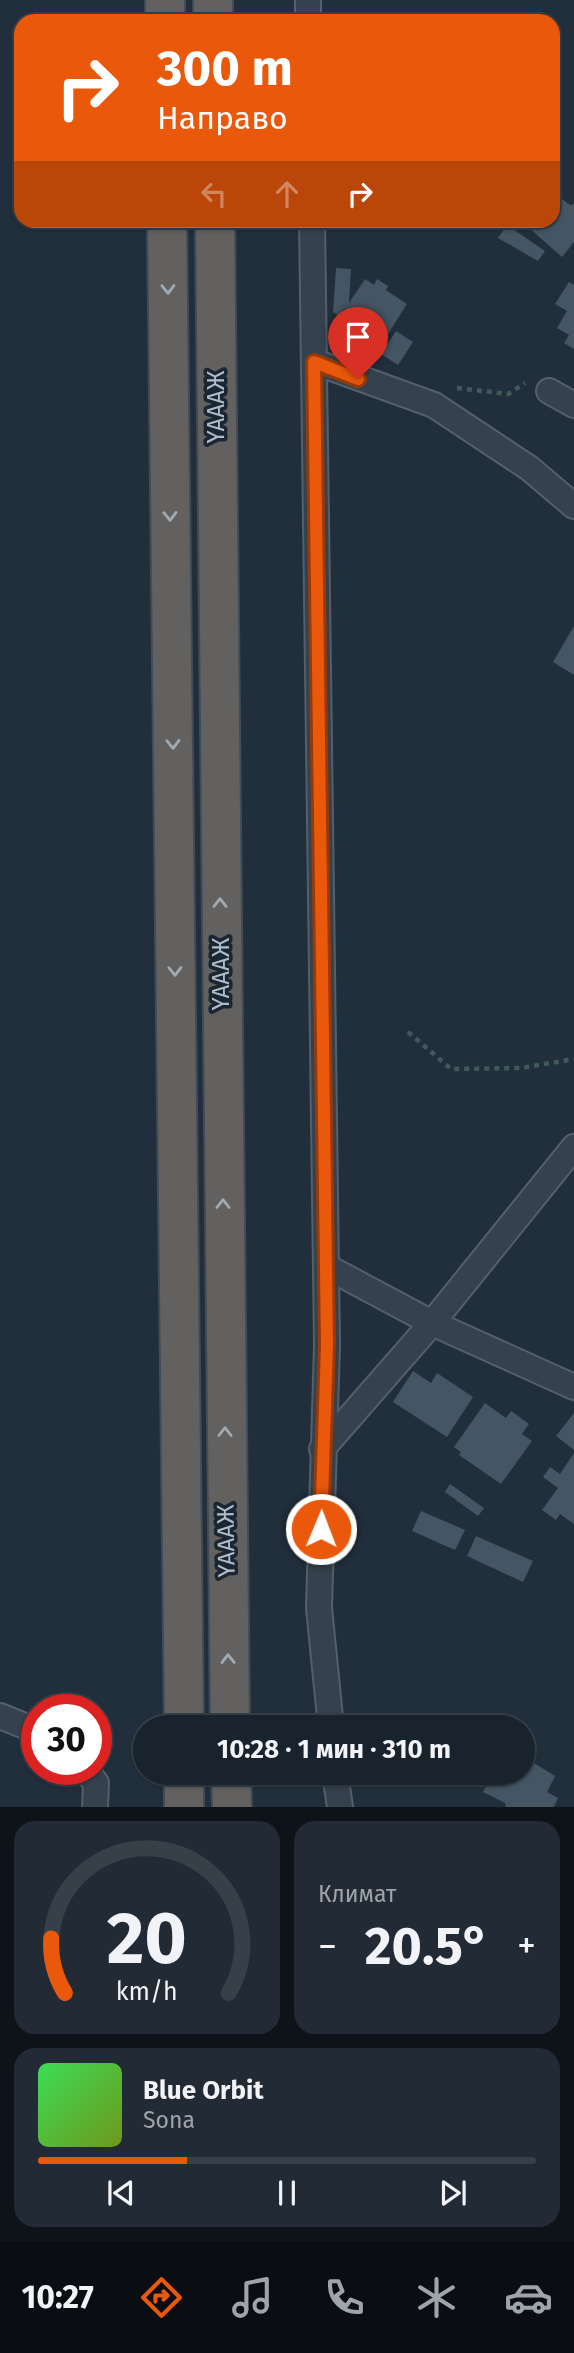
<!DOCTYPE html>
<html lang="ru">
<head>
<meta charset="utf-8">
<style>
  body { margin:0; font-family:"Fira Sans",sans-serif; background:#222b35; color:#f1f3f6; height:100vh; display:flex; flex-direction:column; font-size:26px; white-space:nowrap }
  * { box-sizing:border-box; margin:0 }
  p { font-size:23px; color:#9fa4aa }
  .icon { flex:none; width:38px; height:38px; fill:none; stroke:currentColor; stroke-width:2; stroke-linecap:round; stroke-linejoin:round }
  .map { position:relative; height:1807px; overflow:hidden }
  .drawer { display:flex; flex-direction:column; gap:14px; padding:14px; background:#0e1319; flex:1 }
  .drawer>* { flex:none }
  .hud { position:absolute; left:14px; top:14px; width:546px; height:214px; border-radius:21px; box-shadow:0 2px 5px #0004,0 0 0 2px #374049; background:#ea580c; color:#fff; overflow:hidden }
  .speed { position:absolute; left:21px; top:1694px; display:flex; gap:14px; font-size:35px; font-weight:700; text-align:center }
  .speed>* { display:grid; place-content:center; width:91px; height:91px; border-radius:50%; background:#19232d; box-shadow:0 2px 5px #0004,0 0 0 2px #374049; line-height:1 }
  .speed .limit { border:10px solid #d22; background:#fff; color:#111 }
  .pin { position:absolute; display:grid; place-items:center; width:60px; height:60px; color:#fff; margin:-72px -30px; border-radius:50% 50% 50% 0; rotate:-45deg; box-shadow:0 0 7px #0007 }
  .pin .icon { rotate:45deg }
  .me { position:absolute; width:77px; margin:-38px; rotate:1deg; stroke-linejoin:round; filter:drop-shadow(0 0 5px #0008) }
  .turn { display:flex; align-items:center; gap:24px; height:147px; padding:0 28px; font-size:32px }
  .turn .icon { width:91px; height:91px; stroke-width:2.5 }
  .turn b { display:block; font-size:49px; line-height:60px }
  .lanes { display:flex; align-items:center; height:66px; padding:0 28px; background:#0003; justify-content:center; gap:35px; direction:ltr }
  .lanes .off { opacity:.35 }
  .big { font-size:52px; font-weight:700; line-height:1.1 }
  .drawer .card { flex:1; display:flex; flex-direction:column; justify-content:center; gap:10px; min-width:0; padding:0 24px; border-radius:21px; background:#222b35 }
  .drawer .dial { align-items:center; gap:0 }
  .dial svg { height:182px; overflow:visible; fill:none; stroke:#374049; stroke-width:7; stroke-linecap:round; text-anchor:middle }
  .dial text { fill:#f1f3f6; stroke:none }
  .song { display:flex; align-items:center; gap:21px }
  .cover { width:84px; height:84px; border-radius:10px; background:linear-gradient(135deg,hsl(130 70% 55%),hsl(80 70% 35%)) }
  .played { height:7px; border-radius:4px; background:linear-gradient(90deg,#ea580c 30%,#374049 30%) }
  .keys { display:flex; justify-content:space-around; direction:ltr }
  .heat { display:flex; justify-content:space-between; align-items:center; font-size:38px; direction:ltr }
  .drawer .tiles { flex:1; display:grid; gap:14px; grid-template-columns:1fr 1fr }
  .card:last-child { grid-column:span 2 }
  .trip { position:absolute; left:133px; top:1715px; width:402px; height:70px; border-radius:35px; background:#19232d; box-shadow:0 2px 5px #0004,0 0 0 2px #374049; font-weight:700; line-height:70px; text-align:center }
  .tab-bar { display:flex; height:112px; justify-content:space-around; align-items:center; background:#0a0e12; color:#9fa4aa }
  .tab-bar .icon { width:49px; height:49px }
  .tab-bar .active { color:#ea580c }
  .tab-bar b { font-size:32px; color:#f1f3f6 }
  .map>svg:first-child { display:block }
  .building { fill:#445563 }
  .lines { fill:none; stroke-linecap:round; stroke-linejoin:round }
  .minor-casing { stroke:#535f6a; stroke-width:28 }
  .trunk-casing { stroke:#404c57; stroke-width:42 }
  .path { stroke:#405a5a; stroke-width:4.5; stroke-dasharray:5 5; stroke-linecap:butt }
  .minor { stroke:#35414c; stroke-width:24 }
  .trunk { stroke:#62615f; stroke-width:38 }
  .oneway { stroke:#a0aab3 }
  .route-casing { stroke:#983908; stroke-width:18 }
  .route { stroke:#ea580c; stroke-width:12 }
  .labels { text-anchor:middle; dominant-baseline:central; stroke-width:7; stroke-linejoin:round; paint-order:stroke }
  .street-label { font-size:24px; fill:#b0bcc8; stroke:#1a2631 }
</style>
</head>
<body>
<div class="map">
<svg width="574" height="1807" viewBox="0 0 574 1807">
  <rect width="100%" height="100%" fill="#212f3c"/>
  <g class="building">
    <polygon points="553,192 570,205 574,204 574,242 562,257 520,220 553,220"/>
    <polygon points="507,225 545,251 538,261 498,238"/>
    <polygon points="336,268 351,269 349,303 365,279 374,285 377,279 388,286 386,290 407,304 383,342 341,315 346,307 339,316 333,312"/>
    <polygon points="569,282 574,285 574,349 564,343 569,335 557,328 567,311 555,304"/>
    <polygon points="396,331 413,342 398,365 381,354"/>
    <polygon points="574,626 574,675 553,662"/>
    <polygon points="413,1371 431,1383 437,1373 473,1397 447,1437 393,1402"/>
    <polygon points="485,1403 506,1418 511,1411 529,1424 522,1434 532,1441 501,1484 459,1455 461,1452 454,1447"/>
    <polygon points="574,1413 574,1450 556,1436"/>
    <polygon points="574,1453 574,1524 560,1514 556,1520 542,1510 558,1488 543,1477 550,1467 560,1474"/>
    <polygon points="450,1484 484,1508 478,1516 445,1492"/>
    <polygon points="421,1511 465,1530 455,1550 412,1531"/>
    <polygon points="476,1536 533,1561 523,1582 467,1556"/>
    <polygon points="524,1757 555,1776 547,1792 558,1798 554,1807 506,1807 505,1803 483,1792 493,1773 523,1773"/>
  </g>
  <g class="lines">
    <defs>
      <g id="minor">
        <polyline points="308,0 308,21"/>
        <polyline points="312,220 327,1345 319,1608 331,1727"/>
        <polyline points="315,362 434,405 529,468 574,506"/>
        <polyline points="549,391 574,405"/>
        <polyline points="574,1147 432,1323 574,1387"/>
        <polyline points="322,1449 432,1323 327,1267"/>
        <polyline points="0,1716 37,1731"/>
        <polyline points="85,1769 96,1783 95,1807"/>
        <polyline points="335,1773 340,1807"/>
      </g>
      <g id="trunk">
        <polyline points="165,0 165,21"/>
        <polyline points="213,0 213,21"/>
        <polyline points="167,220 184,1727"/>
        <polyline points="215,220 230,1727"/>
        <polyline points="184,1773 184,1807"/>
        <polyline points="231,1773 232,1807"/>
      </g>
    </defs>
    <use href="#minor" class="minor-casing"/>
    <use href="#trunk" class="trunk-casing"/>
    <g class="path">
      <polyline points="457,388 508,394 525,383"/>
      <polyline points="408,1032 451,1069 521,1068 574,1059"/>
    </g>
    <use href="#minor" class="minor"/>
    <use href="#trunk" class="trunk"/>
  </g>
  <defs><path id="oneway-chevron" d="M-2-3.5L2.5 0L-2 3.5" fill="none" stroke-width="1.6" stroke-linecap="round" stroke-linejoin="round" transform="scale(1.75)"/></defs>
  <g class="oneway">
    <use href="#oneway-chevron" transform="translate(168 289) rotate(89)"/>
    <use href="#oneway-chevron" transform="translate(170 516) rotate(89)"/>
    <use href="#oneway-chevron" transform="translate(173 744) rotate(89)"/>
    <use href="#oneway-chevron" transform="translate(220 903) rotate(-90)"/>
    <use href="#oneway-chevron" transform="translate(175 971) rotate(89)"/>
    <use href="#oneway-chevron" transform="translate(223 1204) rotate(-90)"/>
    <use href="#oneway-chevron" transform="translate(225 1432) rotate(-90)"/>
    <use href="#oneway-chevron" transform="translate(228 1659) rotate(-91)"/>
  </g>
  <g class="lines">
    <defs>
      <polyline id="route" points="321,1529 327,1345 314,362 358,379"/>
    </defs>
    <use href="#route" class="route-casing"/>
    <use href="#route" class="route"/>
  </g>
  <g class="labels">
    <g class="street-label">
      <text transform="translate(216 407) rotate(-90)">ҮАААЖ</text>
      <text transform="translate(221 974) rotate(-90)">ҮАААЖ</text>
      <text transform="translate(226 1541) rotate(-91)">ҮАААЖ</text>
    </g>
  </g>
</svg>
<div class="speed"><div class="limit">30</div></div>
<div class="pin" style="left:358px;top:379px;background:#d93025"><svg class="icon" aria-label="arrive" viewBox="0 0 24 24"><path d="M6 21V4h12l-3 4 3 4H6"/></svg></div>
<svg class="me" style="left:321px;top:1529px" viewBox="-20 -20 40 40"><circle r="17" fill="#ea580c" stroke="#fff" stroke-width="3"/><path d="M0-11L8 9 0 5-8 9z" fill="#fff"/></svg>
<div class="trip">10:28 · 1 мин · 310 m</div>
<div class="hud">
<div class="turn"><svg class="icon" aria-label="right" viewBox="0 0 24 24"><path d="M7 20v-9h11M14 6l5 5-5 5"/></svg><div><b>300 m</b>Направо</div></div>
<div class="lanes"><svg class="icon off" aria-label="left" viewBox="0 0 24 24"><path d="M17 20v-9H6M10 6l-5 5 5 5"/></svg><svg class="icon off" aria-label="ahead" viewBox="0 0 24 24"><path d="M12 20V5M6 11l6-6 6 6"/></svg><svg class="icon" aria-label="right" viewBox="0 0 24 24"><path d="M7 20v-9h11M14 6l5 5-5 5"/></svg></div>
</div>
</div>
<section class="drawer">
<div class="tiles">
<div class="card dial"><svg viewBox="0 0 100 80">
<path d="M14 69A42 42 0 1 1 86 69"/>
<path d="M14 69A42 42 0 0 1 8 45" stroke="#ea580c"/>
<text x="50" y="56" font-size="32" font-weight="700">20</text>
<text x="50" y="72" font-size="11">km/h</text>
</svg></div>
<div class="card"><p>Климат</p>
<div class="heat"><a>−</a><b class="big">20.5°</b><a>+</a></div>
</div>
<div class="card">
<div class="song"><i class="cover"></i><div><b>Blue Orbit</b><p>Sona</p></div></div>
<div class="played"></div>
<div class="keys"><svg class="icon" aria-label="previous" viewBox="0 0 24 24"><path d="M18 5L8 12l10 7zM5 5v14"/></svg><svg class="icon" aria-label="pause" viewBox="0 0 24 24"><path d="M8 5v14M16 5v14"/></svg><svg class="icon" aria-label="next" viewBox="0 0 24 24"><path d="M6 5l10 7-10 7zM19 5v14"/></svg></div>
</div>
</div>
</section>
<nav class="tab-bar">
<b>10:27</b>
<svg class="icon active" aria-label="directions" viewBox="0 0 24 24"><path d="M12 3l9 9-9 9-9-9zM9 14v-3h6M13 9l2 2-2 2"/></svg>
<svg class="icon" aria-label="music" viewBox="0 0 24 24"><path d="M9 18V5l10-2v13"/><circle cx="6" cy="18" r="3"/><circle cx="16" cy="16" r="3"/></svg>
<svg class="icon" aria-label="phone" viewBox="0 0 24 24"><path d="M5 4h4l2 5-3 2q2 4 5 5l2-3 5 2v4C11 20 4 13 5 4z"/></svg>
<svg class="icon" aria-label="climate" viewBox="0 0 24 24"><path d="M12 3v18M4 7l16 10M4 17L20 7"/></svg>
<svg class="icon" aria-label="car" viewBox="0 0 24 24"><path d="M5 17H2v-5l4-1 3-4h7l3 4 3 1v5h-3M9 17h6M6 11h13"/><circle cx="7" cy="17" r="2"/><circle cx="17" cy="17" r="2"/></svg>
</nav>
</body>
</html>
